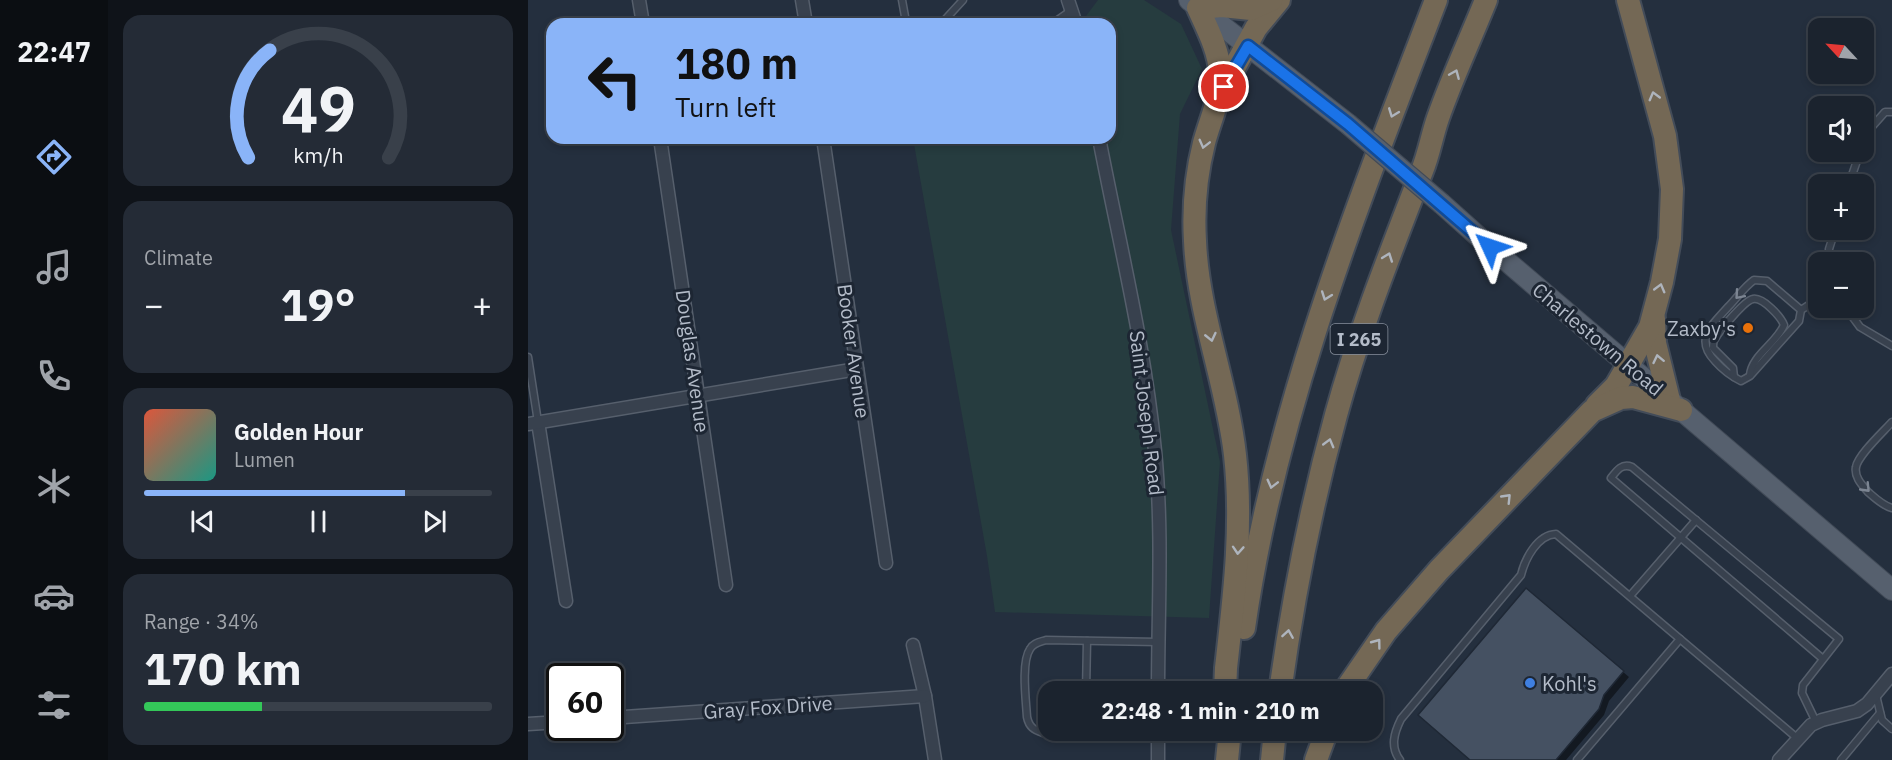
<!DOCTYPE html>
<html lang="en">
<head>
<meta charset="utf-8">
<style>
  body { margin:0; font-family:"IBM Plex Sans",sans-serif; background:#242b36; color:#f1f3f6; height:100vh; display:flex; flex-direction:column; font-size:22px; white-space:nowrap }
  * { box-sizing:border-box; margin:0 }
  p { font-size:20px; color:#a0a4aa }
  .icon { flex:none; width:33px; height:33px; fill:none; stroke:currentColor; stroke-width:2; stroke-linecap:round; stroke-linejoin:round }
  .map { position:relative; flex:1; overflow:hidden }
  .panel { display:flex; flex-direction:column; gap:15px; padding:15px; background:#0f1319; width:420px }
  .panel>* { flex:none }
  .top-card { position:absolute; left:18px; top:18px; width:570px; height:126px; border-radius:18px; box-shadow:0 3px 9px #0003,0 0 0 2px #39404a; background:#8ab4f8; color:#111; overflow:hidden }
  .needle { width:39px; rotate:296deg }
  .fabs { position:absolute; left:1280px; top:18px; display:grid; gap:12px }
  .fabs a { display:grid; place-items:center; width:66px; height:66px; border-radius:12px; background:#1b232e; box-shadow:0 3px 9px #0003,0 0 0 2px #39404a; font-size:30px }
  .speed { position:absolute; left:18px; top:663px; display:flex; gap:12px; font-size:30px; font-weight:700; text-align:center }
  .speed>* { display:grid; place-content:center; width:78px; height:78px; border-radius:50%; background:#1b232e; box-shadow:0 3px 9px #0003,0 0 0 2px #39404a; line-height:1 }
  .speed .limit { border:3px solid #111; border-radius:9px; background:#fff; color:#111 }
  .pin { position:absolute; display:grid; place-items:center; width:51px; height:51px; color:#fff; margin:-26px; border:3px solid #fff; border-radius:50%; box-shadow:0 2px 6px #0007 }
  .me { position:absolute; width:66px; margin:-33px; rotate:312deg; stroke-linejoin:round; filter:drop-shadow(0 0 4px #0008) }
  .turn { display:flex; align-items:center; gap:21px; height:126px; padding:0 30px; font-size:27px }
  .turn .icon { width:78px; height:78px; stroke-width:2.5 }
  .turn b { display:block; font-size:42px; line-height:51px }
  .big { font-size:45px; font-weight:800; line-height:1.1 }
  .panel .tile { flex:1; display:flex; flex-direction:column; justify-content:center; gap:9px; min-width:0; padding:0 21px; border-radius:18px; background:#242b36 }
  .panel .dial { align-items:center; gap:0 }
  .dial svg { height:156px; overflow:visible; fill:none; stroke:#39404a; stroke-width:7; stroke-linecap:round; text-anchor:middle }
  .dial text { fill:#f1f3f6; stroke:none }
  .song { display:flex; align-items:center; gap:18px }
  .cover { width:72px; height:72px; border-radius:9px; background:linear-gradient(135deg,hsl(10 70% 55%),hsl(170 70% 35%)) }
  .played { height:6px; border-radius:3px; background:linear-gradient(90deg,#8ab4f8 75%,#39404a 75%) }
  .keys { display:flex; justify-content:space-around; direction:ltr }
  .heat { display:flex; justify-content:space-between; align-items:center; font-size:33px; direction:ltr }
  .charge { height:9px; border-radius:4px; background:linear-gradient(90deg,#34c759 34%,#39404a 0) }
  .trip { position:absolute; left:510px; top:681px; width:345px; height:60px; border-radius:18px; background:#1b232e; box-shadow:0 3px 9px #0003,0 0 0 2px #39404a; font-weight:800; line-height:60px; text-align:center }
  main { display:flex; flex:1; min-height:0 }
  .tab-bar { display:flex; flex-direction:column; width:108px; justify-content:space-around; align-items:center; background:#0b0e12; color:#a0a4aa }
  .tab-bar .icon { width:42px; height:42px }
  .tab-bar .on { color:#8ab4f8 }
  .tab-bar b { font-size:27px; color:#f1f3f6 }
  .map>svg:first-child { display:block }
  .green { fill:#263c3f }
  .shadow { fill:#0007 }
  .building { fill:#455162; stroke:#1f2835; stroke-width:1.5 }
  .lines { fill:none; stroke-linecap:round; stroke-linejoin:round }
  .service-casing { stroke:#565f6c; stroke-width:9 }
  .minor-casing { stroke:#565f6c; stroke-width:15 }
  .primary-casing { stroke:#414a57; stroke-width:22 }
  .motorway-casing { stroke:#434c59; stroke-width:26 }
  .service { stroke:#38414e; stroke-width:6 }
  .minor { stroke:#38414e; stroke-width:12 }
  .primary { stroke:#56606e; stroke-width:20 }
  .motorway { stroke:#746855; stroke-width:22 }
  .primary-bridge-casing { stroke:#414a57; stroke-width:22; stroke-linecap:butt }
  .primary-bridge { stroke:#56606e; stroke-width:20 }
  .oneway { stroke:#aeb4bd }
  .oneway2 { stroke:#7c8592 }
  .route-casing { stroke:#114b97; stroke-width:15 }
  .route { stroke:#1a73e8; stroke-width:10 }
  .food-dot { fill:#e8710a; stroke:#1d2633; stroke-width:2 }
  .shop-dot { fill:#3f7fe0; stroke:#1d2633; stroke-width:2 }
  .labels { text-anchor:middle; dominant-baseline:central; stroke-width:6; stroke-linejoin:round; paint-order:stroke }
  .shield { fill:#1d2633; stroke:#878f9c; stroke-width:1.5 }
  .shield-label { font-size:18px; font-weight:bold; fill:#b4bcc9 }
  .poi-label { font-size:20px; fill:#b4bcc9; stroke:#1d2633; text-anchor:end }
  .street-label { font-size:20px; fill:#b4bcc9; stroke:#1d2633 }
</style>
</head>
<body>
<main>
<nav class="tab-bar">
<b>22:47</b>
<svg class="icon on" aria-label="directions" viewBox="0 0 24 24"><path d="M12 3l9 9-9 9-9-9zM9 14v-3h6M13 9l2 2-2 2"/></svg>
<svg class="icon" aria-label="music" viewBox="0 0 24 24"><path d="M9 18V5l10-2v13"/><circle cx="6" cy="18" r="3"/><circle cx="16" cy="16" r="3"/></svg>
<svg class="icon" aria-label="phone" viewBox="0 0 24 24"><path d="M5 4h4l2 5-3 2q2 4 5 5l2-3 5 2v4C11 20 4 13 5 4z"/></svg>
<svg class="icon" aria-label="climate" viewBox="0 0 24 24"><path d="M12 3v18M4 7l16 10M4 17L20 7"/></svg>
<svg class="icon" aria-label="car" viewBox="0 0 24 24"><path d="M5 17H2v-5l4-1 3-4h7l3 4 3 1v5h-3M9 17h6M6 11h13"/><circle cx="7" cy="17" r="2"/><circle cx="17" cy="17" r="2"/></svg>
<svg class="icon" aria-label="filters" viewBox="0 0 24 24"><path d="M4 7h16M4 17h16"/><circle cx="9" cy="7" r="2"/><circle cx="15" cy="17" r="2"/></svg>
</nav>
<section class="panel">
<div class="tile dial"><svg viewBox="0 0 100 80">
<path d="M14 69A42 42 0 1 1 86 69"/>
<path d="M14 69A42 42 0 0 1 25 14" stroke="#8ab4f8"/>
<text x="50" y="56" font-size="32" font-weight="700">49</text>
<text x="50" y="72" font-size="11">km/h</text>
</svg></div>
<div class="tile"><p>Climate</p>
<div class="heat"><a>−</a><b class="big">19°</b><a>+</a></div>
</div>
<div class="tile">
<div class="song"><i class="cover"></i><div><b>Golden Hour</b><p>Lumen</p></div></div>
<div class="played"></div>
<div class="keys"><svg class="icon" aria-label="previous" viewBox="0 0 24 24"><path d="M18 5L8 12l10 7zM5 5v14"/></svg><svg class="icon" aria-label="pause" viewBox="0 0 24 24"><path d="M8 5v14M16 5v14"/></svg><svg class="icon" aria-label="next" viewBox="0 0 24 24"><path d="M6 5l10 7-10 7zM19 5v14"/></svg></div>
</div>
<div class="tile"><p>Range · 34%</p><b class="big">170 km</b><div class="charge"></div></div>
</section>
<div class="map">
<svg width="1364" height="760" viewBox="0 0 1364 760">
  <rect width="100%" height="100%" fill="#242f3e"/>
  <polygon class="green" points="570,0 616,0 653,24 674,69 652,114 643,230 692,462 681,618 467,612 459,556 386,144 395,138 582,138 582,24 552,24"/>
  <polygon class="shadow" points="999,591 1101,677 1081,701 1076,715 1038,760 943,760"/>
  <polygon class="building" points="998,588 1096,671 1076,695 1071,709 1028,760 942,760 890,715"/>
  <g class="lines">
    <defs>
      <g id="service">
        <polyline points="374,0 378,22 383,24"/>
        <polyline points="413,24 435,0"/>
        <polyline points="524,24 544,10"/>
        <polyline points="1335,145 1341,130 1357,112 1364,112"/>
        <polyline points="1321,184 1332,152"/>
        <polyline points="1301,262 1301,249 1307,230"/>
        <polyline points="1318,308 1332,327 1364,346"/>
        <path d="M1273,310L1239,281L1226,280C1216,287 1209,298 1200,307C1184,325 1166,339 1187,361C1195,370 1203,376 1213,381L1222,376L1271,321L1273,310L1290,299"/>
        <polyline points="0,357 10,422"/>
        <path d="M1206,377L1205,368L1185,348C1185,345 1185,341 1187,339C1191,331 1217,300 1225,299C1235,297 1253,317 1256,325C1248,344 1224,355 1222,375"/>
        <path d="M1364,422C1355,432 1330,455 1328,467C1326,477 1334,485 1340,492C1347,498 1355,506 1364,508"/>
        <polyline points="1102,596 1168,520"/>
        <polyline points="558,692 559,641"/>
        <polyline points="1348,695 1354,720 1364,729"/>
        <path d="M1288,722L1274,693L1275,685L1311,639L1104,467C1094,463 1089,470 1083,478L1295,659"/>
        <path d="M630,733H515C506,730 501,727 499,717C498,701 493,662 502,649C505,643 512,642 518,640L630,642"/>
        <path d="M872,760C862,747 866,733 873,719L993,575C997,559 1009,535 1028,534L1269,738"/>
        <polyline points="1049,760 1152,639"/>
        <polyline points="1313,760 1352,713"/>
      </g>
      <g id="minor">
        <polyline points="111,0 115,24"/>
        <polyline points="274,0 278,24"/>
        <polyline points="540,0 548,24"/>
        <polyline points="132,138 198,585"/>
        <polyline points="295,138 358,563"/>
        <path d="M571,138C591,242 617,346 627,451C635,531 630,611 630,692"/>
        <polyline points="10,422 38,601"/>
        <polyline points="0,424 329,369"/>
        <polyline points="385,645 397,696 407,760"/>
        <polyline points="82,718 397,696"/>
        <polyline points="0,724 32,722"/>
        <polyline points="630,760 630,730"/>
        <polyline points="1251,760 1283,725 1294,720 1329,711 1339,704 1364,674"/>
      </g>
      <g id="primary">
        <polyline points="661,0 820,124"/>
        <polyline points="914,204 962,247 1364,590"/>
      </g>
      <g id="motorway">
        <polyline points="693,92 728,28 751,0"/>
        <polyline points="1126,319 1127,343 1141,400"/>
        <polyline points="1069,405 1088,386 1122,327 1134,282 1142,239 1144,189 1137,136 1100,0"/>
        <path d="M716,628C747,410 830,204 908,0"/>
        <path d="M697,692L698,668C706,597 715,526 707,455C699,383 670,314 667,241C665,208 668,175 676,143C682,120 694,96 692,72C691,51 679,28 670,8L694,6L723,9L743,0"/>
        <path d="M752,692C765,598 783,506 808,415C831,331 863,251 894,171C901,154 904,135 910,118C924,78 942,40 958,0"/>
        <polyline points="816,692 858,631 911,570 1064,411 1093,398 1105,397 1153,410"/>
        <polyline points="699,760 702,730"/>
        <polyline points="744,760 747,730"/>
        <polyline points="788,760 799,730"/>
      </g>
    </defs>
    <use href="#service" class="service-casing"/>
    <use href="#minor" class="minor-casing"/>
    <use href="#primary" class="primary-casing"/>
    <use href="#motorway" class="motorway-casing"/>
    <use href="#service" class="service"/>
    <use href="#minor" class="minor"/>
    <use href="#primary" class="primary"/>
    <use href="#motorway" class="motorway"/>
    <defs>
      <polyline id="primary-bridge" points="820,124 914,204"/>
    </defs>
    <use href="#primary-bridge" class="primary-bridge-casing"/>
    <use href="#primary-bridge" class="primary-bridge"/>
  </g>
  <defs><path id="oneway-chevron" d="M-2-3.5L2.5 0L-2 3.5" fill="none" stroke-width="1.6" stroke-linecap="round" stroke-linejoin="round" transform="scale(1.5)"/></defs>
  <g class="oneway">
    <use href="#oneway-chevron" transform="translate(927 74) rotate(-67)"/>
    <use href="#oneway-chevron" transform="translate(1126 96) rotate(-105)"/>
    <use href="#oneway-chevron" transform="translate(865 113) rotate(111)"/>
    <use href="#oneway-chevron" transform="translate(676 144) rotate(104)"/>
    <use href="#oneway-chevron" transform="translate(860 257) rotate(-70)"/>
    <use href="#oneway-chevron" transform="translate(1132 288) rotate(-75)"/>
    <use href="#oneway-chevron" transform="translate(798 296) rotate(110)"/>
    <use href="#oneway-chevron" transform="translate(683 337) rotate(77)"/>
    <use href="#oneway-chevron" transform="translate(1130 359) rotate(-102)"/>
    <use href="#oneway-chevron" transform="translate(801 443) rotate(-75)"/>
    <use href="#oneway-chevron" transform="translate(744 484) rotate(104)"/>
    <use href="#oneway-chevron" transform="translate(979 498) rotate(-46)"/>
    <use href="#oneway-chevron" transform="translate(710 550) rotate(94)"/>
    <use href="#oneway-chevron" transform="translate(760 634) rotate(-81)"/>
    <use href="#oneway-chevron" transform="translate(849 643) rotate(-53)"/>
  </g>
  <g class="oneway2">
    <use href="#oneway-chevron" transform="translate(1211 295) rotate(131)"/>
    <use href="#oneway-chevron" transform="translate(1338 488) rotate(46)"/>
  </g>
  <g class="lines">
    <defs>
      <polyline id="route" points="696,87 720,46 820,124 962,247"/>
    </defs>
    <use href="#route" class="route-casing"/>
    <use href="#route" class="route"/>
  </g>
  <circle class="food-dot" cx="1220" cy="328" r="6"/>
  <circle class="shop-dot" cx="1002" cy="683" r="6"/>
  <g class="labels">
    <rect class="shield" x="802.5" y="324" width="57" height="30" rx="4.5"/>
    <g class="shield-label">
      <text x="831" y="339">I 265</text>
    </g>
    <g class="poi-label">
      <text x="1208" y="328">Zaxby's</text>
      <text x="1014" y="683" text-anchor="start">Kohl's</text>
    </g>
    <g class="street-label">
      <text transform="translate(1070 339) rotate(40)">Charlestown Road</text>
      <text transform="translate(326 351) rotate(82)">Booker Avenue</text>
      <text transform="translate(165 361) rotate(82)">Douglas Avenue</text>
      <text transform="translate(619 413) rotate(83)">Saint Joseph Road</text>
      <text transform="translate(240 707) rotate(-4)">Gray Fox Drive</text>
    </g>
  </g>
</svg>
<div class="fabs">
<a><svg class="needle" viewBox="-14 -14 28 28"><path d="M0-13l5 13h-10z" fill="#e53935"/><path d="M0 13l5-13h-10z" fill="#a0a4aa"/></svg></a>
<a><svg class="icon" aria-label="sound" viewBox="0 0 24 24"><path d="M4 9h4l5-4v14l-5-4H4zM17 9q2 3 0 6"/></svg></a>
<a>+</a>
<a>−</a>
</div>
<div class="speed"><div class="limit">60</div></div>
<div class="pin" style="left:696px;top:87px;background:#d93025"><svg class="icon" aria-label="arrive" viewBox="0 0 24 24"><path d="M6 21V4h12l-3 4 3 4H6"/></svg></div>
<svg class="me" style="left:962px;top:247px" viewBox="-20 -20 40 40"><path d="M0-17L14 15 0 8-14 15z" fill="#1a73e8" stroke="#fff" stroke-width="4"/></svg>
<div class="trip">22:48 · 1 min · 210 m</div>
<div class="top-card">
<div class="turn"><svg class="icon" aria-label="left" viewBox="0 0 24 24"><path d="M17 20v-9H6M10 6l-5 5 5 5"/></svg><div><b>180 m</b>Turn left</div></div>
</div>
</div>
</main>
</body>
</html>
